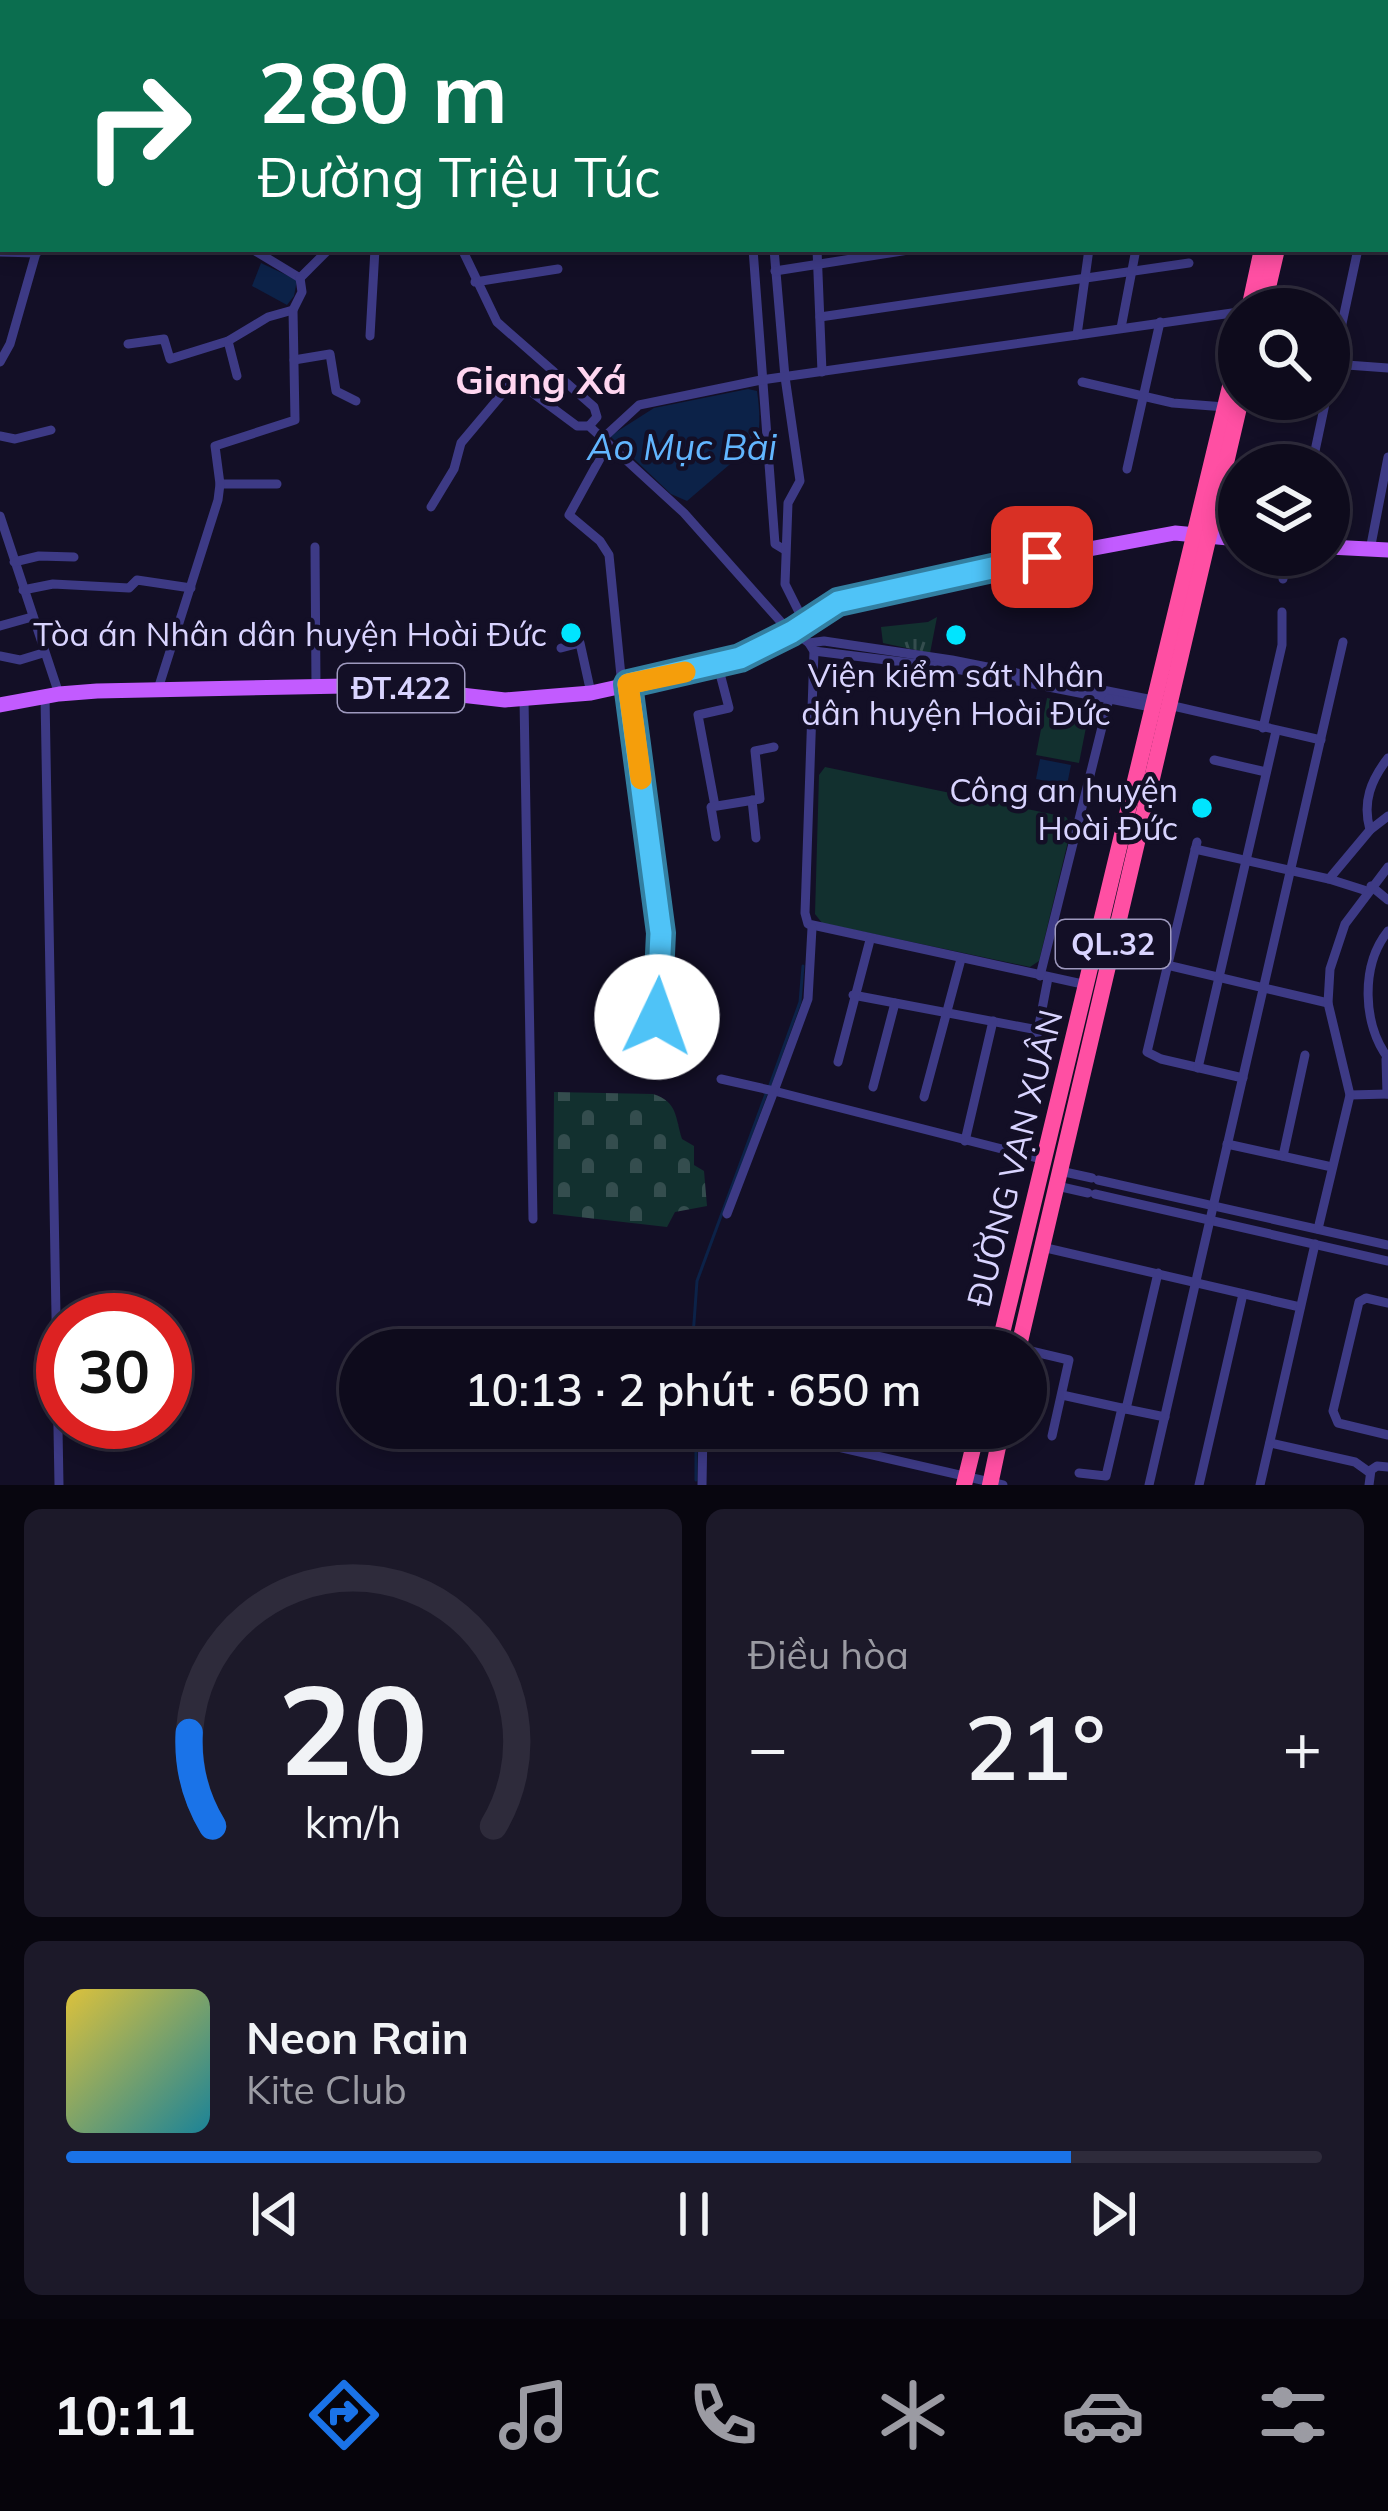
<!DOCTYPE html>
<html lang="vi">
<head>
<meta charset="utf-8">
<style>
  body { margin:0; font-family:Mulish,sans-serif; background:#1c1929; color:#f1f3f6; height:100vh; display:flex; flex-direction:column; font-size:45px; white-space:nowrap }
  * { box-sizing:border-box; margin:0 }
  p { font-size:39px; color:#9b9ba3 }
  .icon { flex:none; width:66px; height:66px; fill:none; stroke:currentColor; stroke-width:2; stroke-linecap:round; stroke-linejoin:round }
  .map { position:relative; height:1485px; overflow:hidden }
  .drawer { display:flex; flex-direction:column; gap:24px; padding:24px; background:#08060f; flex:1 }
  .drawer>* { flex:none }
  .top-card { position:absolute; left:0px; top:0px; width:1389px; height:252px; box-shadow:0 6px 18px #0003,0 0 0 3px #2e2b3b; background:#0b6e4f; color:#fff; overflow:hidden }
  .controls { position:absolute; left:1218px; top:288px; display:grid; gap:24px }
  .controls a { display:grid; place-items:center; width:132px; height:132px; border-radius:50%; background:#0e0b1c; box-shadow:0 6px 18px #0003,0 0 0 3px #2e2b3b; font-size:60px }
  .speed { position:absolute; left:36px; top:1293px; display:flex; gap:24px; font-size:60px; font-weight:700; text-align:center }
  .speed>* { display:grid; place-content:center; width:156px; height:156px; border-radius:50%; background:#0e0b1c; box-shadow:0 6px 18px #0003,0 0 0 3px #2e2b3b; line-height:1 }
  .speed .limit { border:18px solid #d22; background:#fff; color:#111 }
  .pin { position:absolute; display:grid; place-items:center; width:102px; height:102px; color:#fff; margin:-51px; border-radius:24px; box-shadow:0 6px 18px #0006 }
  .me { position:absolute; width:132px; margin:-66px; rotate:3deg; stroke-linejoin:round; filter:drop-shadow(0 0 9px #0008) }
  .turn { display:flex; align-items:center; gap:42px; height:252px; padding:0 60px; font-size:54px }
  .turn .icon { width:156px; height:156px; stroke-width:2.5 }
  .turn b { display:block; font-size:84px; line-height:102px }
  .big { font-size:90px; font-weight:600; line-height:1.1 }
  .drawer .widget { flex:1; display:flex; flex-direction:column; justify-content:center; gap:18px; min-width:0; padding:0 42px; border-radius:18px; background:#1c1929 }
  .drawer .dial { align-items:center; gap:0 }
  .dial svg { height:312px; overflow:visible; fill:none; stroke:#2e2b3b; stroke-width:7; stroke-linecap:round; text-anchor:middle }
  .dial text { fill:#f1f3f6; stroke:none }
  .song { display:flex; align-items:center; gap:36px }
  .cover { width:144px; height:144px; border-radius:18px; background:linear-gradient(135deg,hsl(50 70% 55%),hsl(190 70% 35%)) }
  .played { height:12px; border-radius:6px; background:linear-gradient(90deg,#1a73e8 80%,#2e2b3b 80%) }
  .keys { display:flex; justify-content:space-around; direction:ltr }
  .heat { display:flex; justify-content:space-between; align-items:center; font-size:66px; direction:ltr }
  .drawer .tiles { flex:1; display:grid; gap:24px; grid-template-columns:1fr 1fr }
  .widget:last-child { grid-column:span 2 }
  .trip { position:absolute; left:339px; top:1329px; width:708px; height:120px; border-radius:60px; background:#0e0b1c; box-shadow:0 6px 18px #0003,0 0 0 3px #2e2b3b; font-weight:600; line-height:120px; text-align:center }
  .menu { display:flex; height:192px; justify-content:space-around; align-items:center; background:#06040b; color:#9b9ba3 }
  .menu .icon { width:84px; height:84px }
  .menu .selected { color:#1a73e8 }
  .menu b { font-size:54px; color:#f1f3f6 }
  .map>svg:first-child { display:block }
  .grass { fill:url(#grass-tufts) }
  .cemetery { fill:url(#cemetery-stones) }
  .pitch { fill:#12302f }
  .water { fill:#0c2248 }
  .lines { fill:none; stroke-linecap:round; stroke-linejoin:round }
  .stream { stroke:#0c2248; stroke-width:3 }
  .canal { stroke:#0c2248; stroke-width:9 }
  .street { stroke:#3d3a85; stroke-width:9 }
  .secondary { stroke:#6f6bff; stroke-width:14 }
  .primary { stroke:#c25bff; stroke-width:15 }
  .highway { stroke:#ff4fa3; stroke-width:16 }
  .route-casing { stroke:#337fa1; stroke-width:30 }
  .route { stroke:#4fc3f7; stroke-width:21 }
  .slow { stroke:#f59e0b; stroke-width:21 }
  .poi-dot { fill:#00e5ff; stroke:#130f26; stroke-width:4.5 }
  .labels { text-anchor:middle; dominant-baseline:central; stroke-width:9; stroke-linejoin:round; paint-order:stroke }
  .shield { fill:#130f26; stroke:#9e99be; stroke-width:3 }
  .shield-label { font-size:30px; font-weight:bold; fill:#d9d4ff }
  .poi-label { font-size:33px; fill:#d9d4ff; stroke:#130f26; text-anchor:end }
  .street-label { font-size:33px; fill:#d9d4ff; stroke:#130f26 }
  .water-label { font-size:36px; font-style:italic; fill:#62b6ff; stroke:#130f26 }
  .quarter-label { font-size:39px; font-weight:bold; fill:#ffd6f0; stroke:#130f26 }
</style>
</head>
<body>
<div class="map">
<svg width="1388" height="1485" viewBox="0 0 1388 1485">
  <defs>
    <pattern id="grass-tufts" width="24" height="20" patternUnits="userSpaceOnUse" patternTransform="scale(3)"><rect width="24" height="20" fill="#12302f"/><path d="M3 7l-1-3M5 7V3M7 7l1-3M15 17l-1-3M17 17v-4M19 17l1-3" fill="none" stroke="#344d4e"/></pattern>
    <pattern id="cemetery-stones" width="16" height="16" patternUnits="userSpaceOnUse" patternTransform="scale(3)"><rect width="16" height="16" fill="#12302f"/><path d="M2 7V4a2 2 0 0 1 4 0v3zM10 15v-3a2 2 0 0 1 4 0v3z" fill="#344d4e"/></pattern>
  </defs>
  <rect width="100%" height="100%" fill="#130f26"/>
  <polygon class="grass" points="937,617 930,653 883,643 881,627 928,622"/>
  <path class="cemetery" d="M554,1092L653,1094C678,1102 675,1117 682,1139L694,1146V1165L704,1171L707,1206L675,1212L667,1227L553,1214Z"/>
  <g class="pitch">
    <polygon points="1047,698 1090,707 1079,763 1036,755"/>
    <polygon points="825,767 1066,817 1072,825 1039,961 1030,967 822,923 815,914 819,775"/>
  </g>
  <g class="water">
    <polygon points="261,263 297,280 294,296 287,305 252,286"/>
    <path d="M748,389L757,391C760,411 761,431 755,450L729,465L687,501L671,494L610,436L654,408Z"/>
    <polygon points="1040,759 1071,765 1067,785 1036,779"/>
  </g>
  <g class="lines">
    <g class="stream">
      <polyline points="770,1085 800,1002 803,966"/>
      <polyline points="692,1350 697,1281 766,1094"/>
      <polyline points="696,1480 696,1428"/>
    </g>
    <polyline class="canal" points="1386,167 1388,167"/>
    <g class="street">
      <polyline points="56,0 57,3"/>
      <polyline points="165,0 174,3"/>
      <polyline points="736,0 736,3"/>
      <polyline points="746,0 746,3"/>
      <polyline points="762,0 762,3"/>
      <polyline points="804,0 804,3"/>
      <polyline points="15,3 16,0"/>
      <polyline points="237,3 237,0"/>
      <polyline points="544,3 544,0"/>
      <polyline points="689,3 689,0"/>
      <polyline points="1033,3 1034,0"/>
      <polyline points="0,31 3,33"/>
      <polyline points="1386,103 1388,93"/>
      <polyline points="0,129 3,129"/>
      <polyline points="1386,152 1388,152"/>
      <polyline points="0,243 3,243"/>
      <polyline points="252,249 300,278"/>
      <polyline points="462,249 497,322 594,407 597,417 589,426"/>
      <polyline points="753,249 775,544 785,550"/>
      <polyline points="774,249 785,377 800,481 788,503 785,584 805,624"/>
      <polyline points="817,249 822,372"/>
      <polyline points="0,252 36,253 42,249"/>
      <polyline points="775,271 915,249"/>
      <polyline points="300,278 329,249"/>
      <polyline points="475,282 558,269"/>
      <polyline points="820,317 1189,263"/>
      <polyline points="1121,328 1136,249"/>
      <polyline points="1077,335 1089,249"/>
      <polyline points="370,336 375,249"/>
      <polyline points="228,341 237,376"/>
      <polyline points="128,344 164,339 170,359 228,341 268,317 293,310"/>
      <polyline points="294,360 330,354 336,391 356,401"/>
      <polyline points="0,362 10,344 36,253"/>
      <polyline points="1333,364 1388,368"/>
      <polyline points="1082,382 1173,403 1225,407"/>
      <polyline points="1329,384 1358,249"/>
      <polyline points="0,436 15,439 51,430"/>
      <polyline points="602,439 639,405 761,380 1239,312"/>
      <polyline points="608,444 569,515 600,541 609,555 622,686"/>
      <polyline points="1312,465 1326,399"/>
      <polyline points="1127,469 1160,322"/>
      <polyline points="220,484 277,484"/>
      <polyline points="431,507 454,469 461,443 509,386 519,383 577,426 589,426 684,513 781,622 809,643 824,641 952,660 1153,700"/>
      <polyline points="0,516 59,694"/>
      <polyline points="315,547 316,687"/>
      <polyline points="1370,550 1388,457"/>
      <polyline points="14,562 39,556 74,557"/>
      <polyline points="1283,579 1286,555"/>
      <polyline points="23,590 53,584 129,588 137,580 191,588"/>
      <polyline points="0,626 32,617"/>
      <polyline points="809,643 814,651 805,913 808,924 1087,985"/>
      <polyline points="561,648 580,643 591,693"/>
      <polyline points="814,651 951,668 1151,707"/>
      <polyline points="0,656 20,660 43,653"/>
      <polyline points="628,684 661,933 655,1059"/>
      <polyline points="158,689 218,500 220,484 215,446 295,420 293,310 302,292 300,278"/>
      <polyline points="45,696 59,1485"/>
      <polyline points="524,699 533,1219"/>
      <polyline points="1169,705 1321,740"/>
      <polyline points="1263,728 1282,645 1282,612"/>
      <polyline points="1214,760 1266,772"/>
      <polyline points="752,800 756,838"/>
      <polyline points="715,806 698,715 729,708 718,666"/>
      <path d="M1370,830C1362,802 1371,780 1388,758"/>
      <polyline points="716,837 711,807 760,799 755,751 774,747"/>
      <polyline points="1197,842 1147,1052 1161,1059 1243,1078"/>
      <polyline points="1195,849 1329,879 1367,891"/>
      <polyline points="1329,879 1370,830 1388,816"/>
      <polyline points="1371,886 1388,900"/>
      <polyline points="812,928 808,999 774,1091 1045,1160"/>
      <path d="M1388,931C1360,966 1363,1025 1388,1058"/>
      <polyline points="1112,952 1328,1003"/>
      <polyline points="1040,976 1109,699"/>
      <polyline points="853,995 1038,1030"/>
      <polyline points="1035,1046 1048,978"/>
      <polyline points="1386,1059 1387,1094"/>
      <polyline points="838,1062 870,940"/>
      <polyline points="1198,1068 1276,731"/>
      <polyline points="721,1079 774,1091 727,1214"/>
      <polyline points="873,1087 895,1003"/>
      <polyline points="1350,1095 1388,1094"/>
      <polyline points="924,1097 961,959"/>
      <polyline points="965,1141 993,1021"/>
      <polyline points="1227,1144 1332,1167"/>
      <polyline points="1283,1156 1305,1055"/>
      <polyline points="1060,1171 1092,1178"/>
      <polyline points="1098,1180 1388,1245"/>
      <polyline points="1057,1186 1088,1193"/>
      <polyline points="1095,1194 1388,1261"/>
      <polyline points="1318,1229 1350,1095 1328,1003 1330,969 1345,924 1388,867"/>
      <polyline points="1042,1247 1300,1307"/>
      <polyline points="1158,1273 1126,1409 1165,1417"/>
      <polyline points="1388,1303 1366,1298 1359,1302 1333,1411 1338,1423 1388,1435"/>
      <polyline points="1018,1348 1069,1360 1052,1436"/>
      <polyline points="1062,1395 1126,1409"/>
      <polyline points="755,1428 1003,1485"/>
      <polyline points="1270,1443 1355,1462 1369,1472"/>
      <polyline points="1079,1473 1106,1476 1122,1408"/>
      <polyline points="702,1485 703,1428"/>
      <polyline points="1149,1485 1343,642"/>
      <polyline points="1199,1485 1243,1294"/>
      <polyline points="1260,1485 1315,1244"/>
      <polyline points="1369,1485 1371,1470 1377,1466 1388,1467"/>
    </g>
    <polyline class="secondary" points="899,0 915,3"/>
    <g class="primary">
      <polyline points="1329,547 1388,550"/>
      <polyline points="0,705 59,694 97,691 346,686 382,686 505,700 591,693 718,665 792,632 839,602 950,575 1175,533 1239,539"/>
    </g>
    <g class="highway">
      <polyline points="1319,3 1320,0"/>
      <polyline points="1334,3 1335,0"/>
      <polyline points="1249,309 1262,249"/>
      <polyline points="1263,309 1277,249"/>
      <polyline points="1217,497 1239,529"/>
      <polyline points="998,1350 1239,349"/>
      <polyline points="1018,1350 1241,399"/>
      <polyline points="964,1485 978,1428"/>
      <polyline points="990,1485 1002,1428"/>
    </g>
  </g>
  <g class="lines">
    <defs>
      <polyline id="route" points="657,1017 661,933 628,684 740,658 792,632 838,602 1042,557"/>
    </defs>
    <use href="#route" class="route-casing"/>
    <use href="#route" class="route"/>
    <polyline class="slow" points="641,779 628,684 685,672"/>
  </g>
  <g class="poi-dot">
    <circle cx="571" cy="633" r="12"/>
    <circle cx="956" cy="635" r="12"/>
    <circle cx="1202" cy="808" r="12"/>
  </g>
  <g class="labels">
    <g class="shield">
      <rect x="338" y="664" width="126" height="48" rx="9"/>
      <rect x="1056" y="920" width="114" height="48" rx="9"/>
    </g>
    <g class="shield-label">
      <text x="401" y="688">ĐT.422</text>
      <text x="1113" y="944">QL.32</text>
    </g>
    <g class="poi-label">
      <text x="547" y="633">Tòa án Nhân dân huyện Hoài Đức</text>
      <text x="956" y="674" text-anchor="middle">Viện kiểm sát Nhân<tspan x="956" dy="38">dân huyện Hoài Đức</tspan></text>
      <text x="1178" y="789">Công an huyện<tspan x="1178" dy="38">Hoài Đức</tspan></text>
    </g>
    <g class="street-label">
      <text transform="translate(1014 1158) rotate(-76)">ĐƯỜNG VẠN XUÂN</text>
    </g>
    <g class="water-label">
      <text x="682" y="446">Ao Mục Bài</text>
    </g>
    <g class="quarter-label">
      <text x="541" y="379">Giang Xá</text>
    </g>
  </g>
</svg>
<div class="controls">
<a><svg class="icon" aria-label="search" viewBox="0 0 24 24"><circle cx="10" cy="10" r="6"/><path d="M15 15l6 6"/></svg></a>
<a><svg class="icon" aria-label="layers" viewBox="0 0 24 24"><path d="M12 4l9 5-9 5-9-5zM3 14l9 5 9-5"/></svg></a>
</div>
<div class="speed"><div class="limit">30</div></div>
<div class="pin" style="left:1042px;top:557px;background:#d93025"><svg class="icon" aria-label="arrive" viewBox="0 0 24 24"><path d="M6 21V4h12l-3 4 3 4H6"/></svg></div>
<svg class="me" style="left:657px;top:1017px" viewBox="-20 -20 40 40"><circle r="19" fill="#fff"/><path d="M0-13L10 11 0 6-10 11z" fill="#4fc3f7"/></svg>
<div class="trip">10:13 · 2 phút · 650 m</div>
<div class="top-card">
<div class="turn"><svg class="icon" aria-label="right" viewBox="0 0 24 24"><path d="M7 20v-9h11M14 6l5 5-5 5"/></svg><div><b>280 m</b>Đường Triệu Túc</div></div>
</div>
</div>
<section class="drawer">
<div class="tiles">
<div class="widget dial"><svg viewBox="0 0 100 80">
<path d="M14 69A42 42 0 1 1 86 69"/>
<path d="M14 69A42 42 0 0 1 8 45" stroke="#1a73e8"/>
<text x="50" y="56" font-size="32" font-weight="700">20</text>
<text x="50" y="72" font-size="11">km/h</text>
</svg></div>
<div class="widget"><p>Điều hòa</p>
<div class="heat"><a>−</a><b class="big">21°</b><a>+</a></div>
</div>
<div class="widget">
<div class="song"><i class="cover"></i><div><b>Neon Rain</b><p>Kite Club</p></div></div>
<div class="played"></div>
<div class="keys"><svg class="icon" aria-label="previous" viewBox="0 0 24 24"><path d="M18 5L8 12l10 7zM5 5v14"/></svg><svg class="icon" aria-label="pause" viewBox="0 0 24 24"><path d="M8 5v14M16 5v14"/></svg><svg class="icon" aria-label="next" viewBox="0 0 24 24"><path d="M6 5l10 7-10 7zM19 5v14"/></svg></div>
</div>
</div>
</section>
<nav class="menu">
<b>10:11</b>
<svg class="icon selected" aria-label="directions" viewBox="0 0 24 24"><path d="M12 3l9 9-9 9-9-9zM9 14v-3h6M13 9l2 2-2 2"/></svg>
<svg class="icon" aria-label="music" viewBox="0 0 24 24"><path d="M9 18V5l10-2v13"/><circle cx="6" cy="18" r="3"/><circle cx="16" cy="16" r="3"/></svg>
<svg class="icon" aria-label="phone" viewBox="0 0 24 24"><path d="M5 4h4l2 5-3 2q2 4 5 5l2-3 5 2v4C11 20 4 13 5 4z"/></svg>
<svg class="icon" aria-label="climate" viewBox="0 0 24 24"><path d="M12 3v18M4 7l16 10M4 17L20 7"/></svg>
<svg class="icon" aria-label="car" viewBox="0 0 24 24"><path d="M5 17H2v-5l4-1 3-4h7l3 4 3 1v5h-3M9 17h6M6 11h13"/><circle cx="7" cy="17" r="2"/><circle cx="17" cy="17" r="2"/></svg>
<svg class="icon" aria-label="filters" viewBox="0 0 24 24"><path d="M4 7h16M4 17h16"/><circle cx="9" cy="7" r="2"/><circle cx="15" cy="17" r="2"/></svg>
</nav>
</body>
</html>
